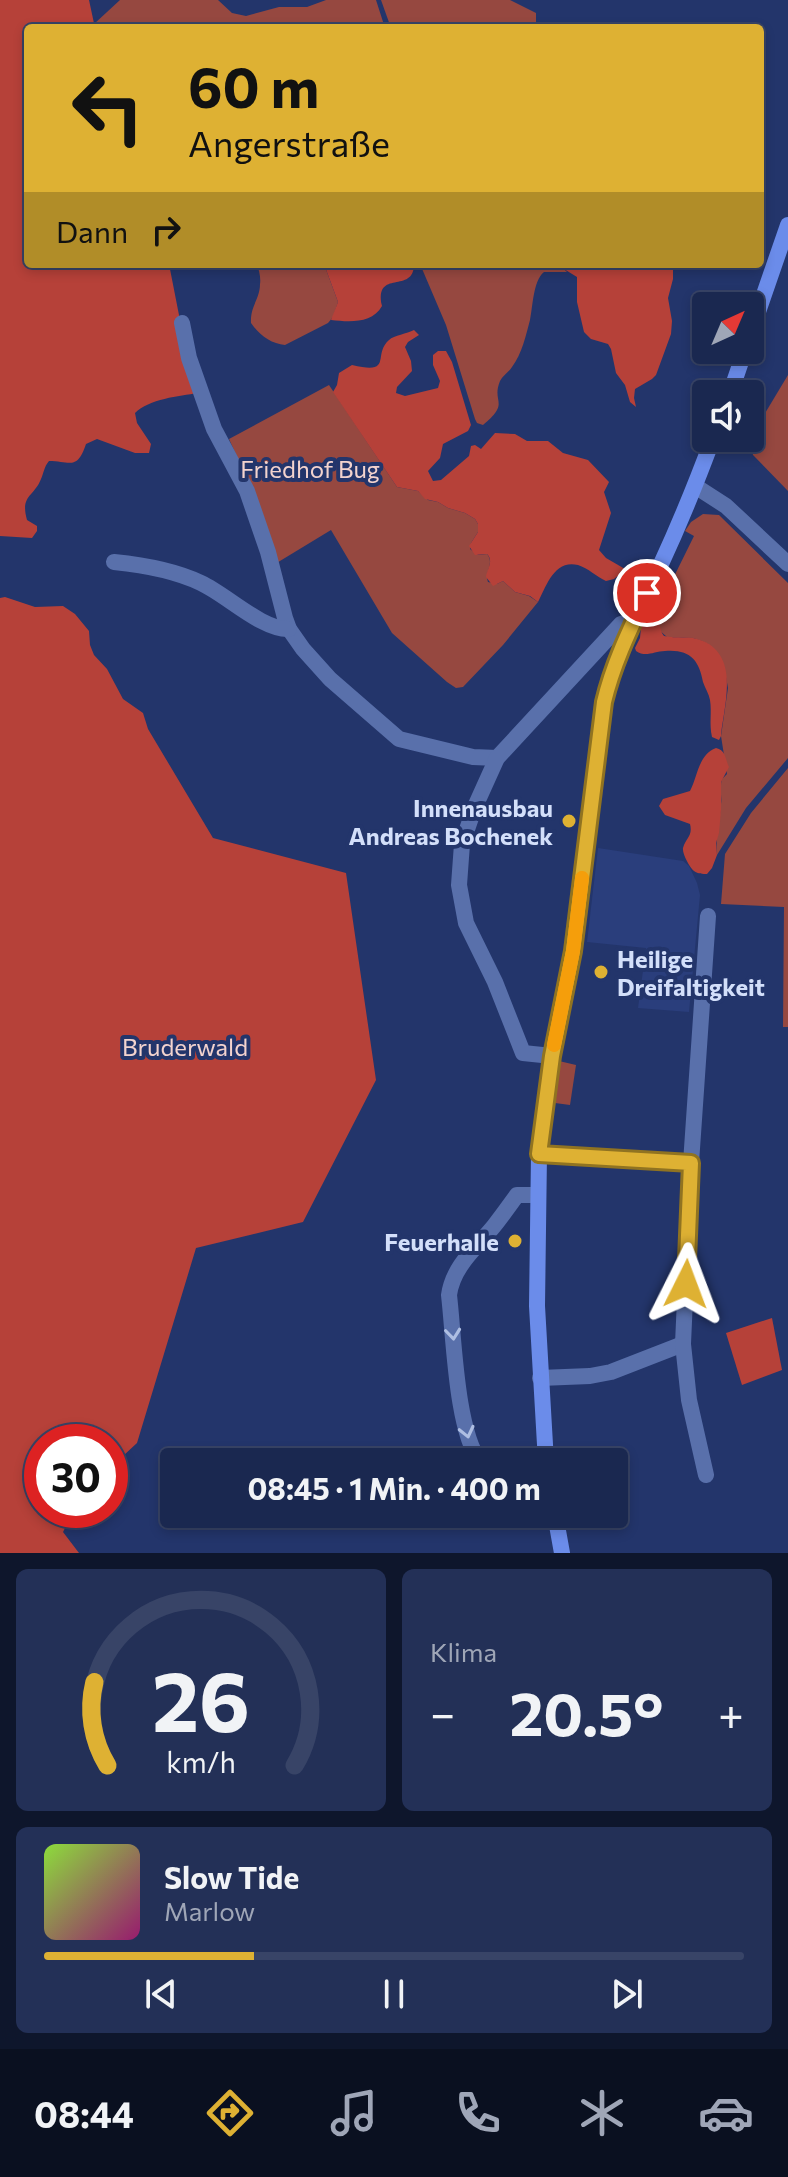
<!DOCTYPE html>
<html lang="de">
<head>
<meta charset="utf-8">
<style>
  body { margin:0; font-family:Commissioner,sans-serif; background:#233057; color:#f1f3f6; height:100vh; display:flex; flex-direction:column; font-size:30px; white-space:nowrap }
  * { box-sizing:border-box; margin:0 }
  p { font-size:26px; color:#9fa6b7 }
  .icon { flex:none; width:44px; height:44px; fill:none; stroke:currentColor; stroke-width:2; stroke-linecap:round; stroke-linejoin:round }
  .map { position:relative; height:1553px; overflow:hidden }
  .side { display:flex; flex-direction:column; gap:16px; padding:16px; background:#0e162c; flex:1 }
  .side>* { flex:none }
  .guide { position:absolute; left:24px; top:24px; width:740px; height:244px; border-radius:8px; box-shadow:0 4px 12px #0003,0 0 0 2px #384467; background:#deb133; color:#111; overflow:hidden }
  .needle { width:52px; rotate:44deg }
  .fabs { position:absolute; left:692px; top:292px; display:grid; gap:16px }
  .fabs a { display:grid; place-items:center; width:72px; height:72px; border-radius:8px; background:#1a2850; box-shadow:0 4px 12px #0003,0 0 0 2px #384467; font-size:40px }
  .speed { position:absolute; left:24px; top:1424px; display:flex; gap:16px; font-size:40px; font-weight:700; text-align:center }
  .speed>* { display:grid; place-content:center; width:104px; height:104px; border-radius:50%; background:#1a2850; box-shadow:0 4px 12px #0003,0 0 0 2px #384467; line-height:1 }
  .speed .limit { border:12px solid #d22; background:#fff; color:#111 }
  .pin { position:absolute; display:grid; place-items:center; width:68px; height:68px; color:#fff; margin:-34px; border:4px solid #fff; border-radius:50%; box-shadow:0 2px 8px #0007 }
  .me { position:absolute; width:88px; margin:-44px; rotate:3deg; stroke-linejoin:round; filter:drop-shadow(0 0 6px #0008) }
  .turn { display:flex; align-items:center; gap:28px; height:168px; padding:0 32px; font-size:36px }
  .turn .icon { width:104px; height:104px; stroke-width:2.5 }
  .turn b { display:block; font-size:56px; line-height:68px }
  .then { display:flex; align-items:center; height:76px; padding:0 32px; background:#0003; gap:16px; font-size:30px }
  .big { font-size:60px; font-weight:700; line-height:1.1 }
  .side .widget { flex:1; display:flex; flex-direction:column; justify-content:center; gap:12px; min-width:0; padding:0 28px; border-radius:12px; background:#233057 }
  .side .dial { align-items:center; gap:0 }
  .dial svg { height:208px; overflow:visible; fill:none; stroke:#384467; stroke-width:7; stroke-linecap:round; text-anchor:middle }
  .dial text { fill:#f1f3f6; stroke:none }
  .song { display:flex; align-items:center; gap:24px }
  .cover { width:96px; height:96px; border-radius:12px; background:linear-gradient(135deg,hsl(90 70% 55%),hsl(320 70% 35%)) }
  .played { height:8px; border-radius:4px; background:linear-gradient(90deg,#deb133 30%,#384467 30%) }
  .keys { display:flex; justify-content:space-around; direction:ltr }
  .heat { display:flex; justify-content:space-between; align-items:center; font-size:44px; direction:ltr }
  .side .tiles { flex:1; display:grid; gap:16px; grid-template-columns:1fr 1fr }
  .widget:last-child { grid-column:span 2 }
  .trip { position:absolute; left:160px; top:1448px; width:468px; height:80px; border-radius:8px; background:#1a2850; box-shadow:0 4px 12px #0003,0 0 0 2px #384467; font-weight:700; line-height:80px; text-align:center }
  .tab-bar { display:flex; height:128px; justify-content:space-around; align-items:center; background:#0a1020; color:#9fa6b7 }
  .tab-bar .icon { width:56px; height:56px }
  .tab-bar .on { color:#deb133 }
  .tab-bar b { font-size:36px; color:#f1f3f6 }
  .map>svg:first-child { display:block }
  .built { fill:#2a3e7c }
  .green { fill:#964840 }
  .forest { fill:#b64139 }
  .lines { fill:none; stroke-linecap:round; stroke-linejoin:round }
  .street { stroke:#5970ab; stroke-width:16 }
  .secondary { stroke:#6b8cea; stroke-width:16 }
  .oneway { stroke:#aebee2 }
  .route-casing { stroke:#907321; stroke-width:20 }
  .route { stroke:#deb133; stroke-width:14 }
  .slow { stroke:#f59e0b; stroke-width:14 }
  .poi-dot { fill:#deb133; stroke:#23356b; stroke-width:3 }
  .labels { text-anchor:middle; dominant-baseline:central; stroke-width:8; stroke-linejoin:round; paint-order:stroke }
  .park-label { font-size:24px; fill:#f3d3ce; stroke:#23356b }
  .poi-label { font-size:24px; font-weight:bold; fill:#d3dffa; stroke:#23356b; text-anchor:end }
</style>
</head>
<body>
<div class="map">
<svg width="788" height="1553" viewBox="0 0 788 1553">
  <rect width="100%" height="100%" fill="#23356b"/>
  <polygon class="built" points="598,848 683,861 689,866 697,883 700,895 689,1012 638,1008 646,948 587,942"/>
  <g class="green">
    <polygon points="120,0 218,0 232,13 246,16 279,7 307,7 326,0 376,0 385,28 96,28 94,24"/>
    <polygon points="381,0 510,0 536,13 536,28 391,28"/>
    <path d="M257,264H324L338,302L333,317L328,323L285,345C271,344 259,335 251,323C250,306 260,299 260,284C261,278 259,270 257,264Z"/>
    <path d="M420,264H565L564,269L567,272H544C533,281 533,306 530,320C526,335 522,354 512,367C509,372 503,375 500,381C491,403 511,402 483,425L477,423L475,419L446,325Z"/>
    <polygon points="788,375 788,491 753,455 749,440"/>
    <path d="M329,385L397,487L418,491L428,500L438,502L448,508L465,513L475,519L478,524V532L471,543L470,549L478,555L487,554C495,564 484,571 488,582L497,584L503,581L515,592L529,596L538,602L503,645L463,687L456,688L447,682L392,633L331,530L275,564L262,512L229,439Z"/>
    <path d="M703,514L719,515L788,583V758L746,808L717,855C715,839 720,821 721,804C722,798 720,791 721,785C721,778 723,779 727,774L721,736L728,688L724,666L708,644L702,641L693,638L667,637L659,630L660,623L657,620L653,619L694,536L685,531L691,522Z"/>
    <polygon points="788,768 788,1027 783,1027 784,907 721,904 725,854 751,813"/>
    <polygon points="559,1061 576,1065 570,1105 555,1103"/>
  </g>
  <g class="forest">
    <path d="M0,0H89L95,28H28V264H169L187,356L198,393C179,396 149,399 135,413L137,423L151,444L149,453H135L97,439L86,444C77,471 70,461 49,461C44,467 44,472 41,479C34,497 20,495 27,520L37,526V531L32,538L0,536Z"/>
    <path d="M324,264H414C414,295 374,268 382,306C372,324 349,322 331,320L338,302Z"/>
    <polygon points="565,264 677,264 673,270 673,279 668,298 672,321 671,334 656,375 652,379 635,389 634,398 636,407 630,402 625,385 616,373 611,349 608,344 591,339 584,332 577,302 577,277 564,269"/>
    <path d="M414,330L419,335L408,342L405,347L411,361L412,371L397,387L396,393L405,396L438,388L440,381L433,365V355L438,351H446L452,362L471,425L468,431L443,444L440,458L428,471L433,481L441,480L469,456L471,446L475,445L481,449L495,433L515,434L527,441H548L563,453L588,460L609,482L604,492L611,513L599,550L606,558L625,569L624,571L614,579L606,581C597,577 588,568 578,565C554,559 546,587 538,602L530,596L515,592L503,581L493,586L486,577C487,569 494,561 487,554L475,555L469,546L478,532V524L475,519L465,513L448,508L438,502L425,499L418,491L397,487L333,392L337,385L339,373L352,365C394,375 372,355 389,340C394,335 407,334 414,330Z"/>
    <polygon points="5,597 35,607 63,606 75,614 89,631 90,645 94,655 107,669 123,699 143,713 148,729 213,838 346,873 376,1080 303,1222 196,1248 137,1443 110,1468 110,1442 42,1442 42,1510 74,1510 63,1532 79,1553 0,1553 0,598"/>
    <path d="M646,616C649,617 656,619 658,621C661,624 659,630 664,636C677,639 690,635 703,641C740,657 724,706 721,736L719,740L712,737C709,723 712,713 710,700C709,694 705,688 703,682C699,660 690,649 665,651C654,651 646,658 636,651L635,648L640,638L642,617Z"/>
    <path d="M716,748C726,750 725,759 729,767L721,782V810L719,833L716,843L717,855L712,868L707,874C703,874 698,874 694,871C690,868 682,854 683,848C686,838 693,836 690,824L665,815L659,806L663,799L690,791C698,776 698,755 716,748Z"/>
    <polygon points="772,1318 782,1370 742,1385 726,1333"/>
  </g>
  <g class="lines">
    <g class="street">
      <polyline points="182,323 189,358 214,429 247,491 268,552 285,618 289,629 303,649 330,679 399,739 473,757 497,758"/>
      <polyline points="695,486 726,506 788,564"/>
      <path d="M114,562C144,565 174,570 201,583C227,595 262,630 289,629"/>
      <polyline points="552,1056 523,1053 495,982 466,923 459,885 462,844 474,809 497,758 621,624 635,619"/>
      <polyline points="539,1154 691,1163"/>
      <polyline points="540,1378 590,1376 611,1372 683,1344"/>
      <path d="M480,1462C456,1430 454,1337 449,1295C453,1266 476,1248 494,1226C502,1216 509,1206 517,1195H537"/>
      <polyline points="706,1475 689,1400 683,1344 691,1163 708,916"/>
    </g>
    <g class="secondary">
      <polyline points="750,335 788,225"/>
      <polyline points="730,394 745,350"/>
      <path d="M546,1462L537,1306L539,1154L552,1056L573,951L604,702C616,653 640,610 661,564C680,523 697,481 713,438"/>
      <polyline points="555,1514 562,1553"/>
    </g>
  </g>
  <defs><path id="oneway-chevron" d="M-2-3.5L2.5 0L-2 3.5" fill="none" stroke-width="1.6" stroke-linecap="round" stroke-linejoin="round" transform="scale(2)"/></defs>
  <g class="oneway">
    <use href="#oneway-chevron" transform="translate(453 1334) rotate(84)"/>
    <use href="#oneway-chevron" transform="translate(467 1432) rotate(77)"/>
  </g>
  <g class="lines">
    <defs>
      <path id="route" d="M647,593C630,629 613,664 604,702L573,951L552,1056L539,1154L691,1163L686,1284"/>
    </defs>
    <use href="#route" class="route-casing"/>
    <use href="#route" class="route"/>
    <polyline class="slow" points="554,1045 573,951 582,878"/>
  </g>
  <g class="poi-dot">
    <circle cx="569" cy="821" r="8"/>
    <circle cx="601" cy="972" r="8"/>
    <circle cx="515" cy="1241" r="8"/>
  </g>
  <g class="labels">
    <g class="park-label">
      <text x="310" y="468">Friedhof Bug</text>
      <text x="185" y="1046">Bruderwald</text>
    </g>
    <g class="poi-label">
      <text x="553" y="807">Innenausbau<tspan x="553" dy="28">Andreas Bochenek</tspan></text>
      <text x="617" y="958" text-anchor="start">Heilige<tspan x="617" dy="28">Dreifaltigkeit</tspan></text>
      <text x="499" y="1241">Feuerhalle</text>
    </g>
  </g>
</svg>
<div class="fabs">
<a><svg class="needle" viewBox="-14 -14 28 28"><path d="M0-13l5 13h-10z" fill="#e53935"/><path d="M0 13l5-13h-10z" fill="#9fa6b7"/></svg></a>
<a><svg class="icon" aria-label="sound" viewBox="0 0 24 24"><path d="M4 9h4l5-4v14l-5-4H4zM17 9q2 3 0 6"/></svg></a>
</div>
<div class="speed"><div class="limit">30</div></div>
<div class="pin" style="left:647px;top:593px;background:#d93025"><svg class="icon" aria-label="arrive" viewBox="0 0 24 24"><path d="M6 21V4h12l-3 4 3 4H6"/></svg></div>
<svg class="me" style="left:686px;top:1284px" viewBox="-20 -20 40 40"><path d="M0-17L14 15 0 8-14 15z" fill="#deb133" stroke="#fff" stroke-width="4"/></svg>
<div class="trip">08:45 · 1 Min. · 400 m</div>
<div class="guide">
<div class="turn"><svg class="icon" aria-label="left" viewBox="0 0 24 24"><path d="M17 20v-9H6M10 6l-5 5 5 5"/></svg><div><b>60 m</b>Angerstraße</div></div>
<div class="then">Dann<svg class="icon" aria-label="right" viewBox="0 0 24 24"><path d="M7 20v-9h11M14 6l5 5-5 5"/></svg></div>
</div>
</div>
<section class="side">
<div class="tiles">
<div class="widget dial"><svg viewBox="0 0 100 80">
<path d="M14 69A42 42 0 1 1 86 69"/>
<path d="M14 69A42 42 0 0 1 9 37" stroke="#deb133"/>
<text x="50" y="56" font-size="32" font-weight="700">26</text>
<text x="50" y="72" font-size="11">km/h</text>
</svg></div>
<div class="widget"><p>Klima</p>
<div class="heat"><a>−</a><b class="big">20.5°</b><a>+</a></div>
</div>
<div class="widget">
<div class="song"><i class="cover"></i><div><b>Slow Tide</b><p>Marlow</p></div></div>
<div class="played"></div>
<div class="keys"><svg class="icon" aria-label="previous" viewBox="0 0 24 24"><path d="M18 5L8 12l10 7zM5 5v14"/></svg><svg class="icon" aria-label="pause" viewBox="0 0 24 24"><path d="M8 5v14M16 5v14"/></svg><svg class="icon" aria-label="next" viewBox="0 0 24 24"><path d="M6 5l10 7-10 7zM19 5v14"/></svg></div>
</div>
</div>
</section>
<nav class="tab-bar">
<b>08:44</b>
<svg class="icon on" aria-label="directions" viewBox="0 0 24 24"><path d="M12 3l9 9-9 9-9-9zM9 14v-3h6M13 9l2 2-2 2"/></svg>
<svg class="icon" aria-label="music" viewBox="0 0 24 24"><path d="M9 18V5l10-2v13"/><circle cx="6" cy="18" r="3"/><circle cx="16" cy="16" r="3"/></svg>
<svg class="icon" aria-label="phone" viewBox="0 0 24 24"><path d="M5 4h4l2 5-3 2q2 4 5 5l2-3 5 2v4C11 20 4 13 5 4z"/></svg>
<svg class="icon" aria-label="climate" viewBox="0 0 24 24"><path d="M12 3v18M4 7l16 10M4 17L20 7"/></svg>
<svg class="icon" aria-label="car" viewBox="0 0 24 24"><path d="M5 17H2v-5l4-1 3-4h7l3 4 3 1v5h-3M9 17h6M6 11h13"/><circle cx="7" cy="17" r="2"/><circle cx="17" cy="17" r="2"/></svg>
</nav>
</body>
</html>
